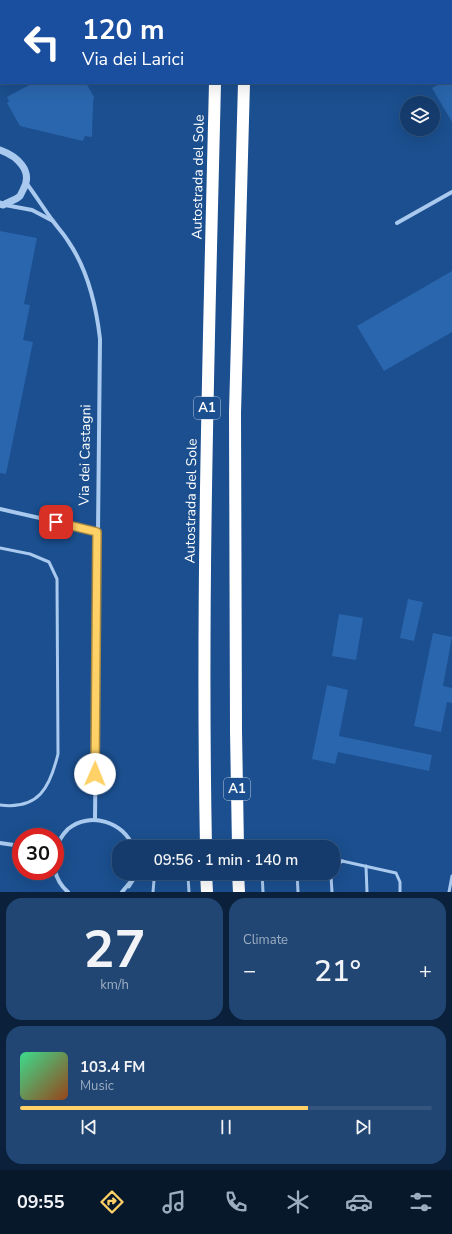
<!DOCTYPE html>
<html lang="en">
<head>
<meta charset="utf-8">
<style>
  body { margin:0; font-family:"Nunito Sans",sans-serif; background:#214673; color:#f1f3f6; height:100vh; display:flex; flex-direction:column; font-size:15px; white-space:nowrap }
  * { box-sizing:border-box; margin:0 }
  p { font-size:13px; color:#9dadc1 }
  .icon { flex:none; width:22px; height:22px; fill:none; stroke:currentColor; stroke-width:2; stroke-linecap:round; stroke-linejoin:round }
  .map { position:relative; height:892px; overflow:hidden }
  .drawer { display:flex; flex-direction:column; gap:6px; padding:6px; background:#0b203b; flex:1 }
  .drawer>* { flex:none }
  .hud { position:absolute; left:0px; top:0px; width:452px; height:84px; box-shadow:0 4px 16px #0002,0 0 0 1px #33557e; background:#1a4fa0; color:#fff; overflow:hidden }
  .tools { position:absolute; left:400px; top:96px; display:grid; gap:8px }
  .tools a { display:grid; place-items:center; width:40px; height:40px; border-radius:50%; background:#143b6b; box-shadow:0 4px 16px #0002,0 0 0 1px #33557e; font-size:20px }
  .speed { position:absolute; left:12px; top:828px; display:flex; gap:8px; font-size:20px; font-weight:700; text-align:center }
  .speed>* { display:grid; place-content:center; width:52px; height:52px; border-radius:50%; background:#143b6b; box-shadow:0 4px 16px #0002,0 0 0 1px #33557e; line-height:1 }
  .speed .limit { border:6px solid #d22; background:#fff; color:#111 }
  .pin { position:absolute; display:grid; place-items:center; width:34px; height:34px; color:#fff; margin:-17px; border-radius:8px; box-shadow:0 2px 6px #0006 }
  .me { position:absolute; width:44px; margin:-22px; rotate:1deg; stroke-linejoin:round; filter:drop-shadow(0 0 3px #0008) }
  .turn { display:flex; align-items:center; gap:14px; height:84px; padding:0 16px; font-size:18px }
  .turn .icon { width:52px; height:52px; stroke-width:2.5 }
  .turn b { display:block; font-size:28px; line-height:34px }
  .big { font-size:30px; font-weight:600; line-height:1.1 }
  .drawer .tile { flex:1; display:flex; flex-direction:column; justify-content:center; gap:6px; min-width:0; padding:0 14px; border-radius:16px; background:#214673 }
  .drawer .dial { align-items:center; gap:0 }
  .dial b { font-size:52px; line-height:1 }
  .song { display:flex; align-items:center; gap:12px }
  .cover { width:48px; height:48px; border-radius:6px; background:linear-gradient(135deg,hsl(150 70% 55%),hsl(20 70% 35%)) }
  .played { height:4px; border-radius:2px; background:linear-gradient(90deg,#ffd166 70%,#33557e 70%) }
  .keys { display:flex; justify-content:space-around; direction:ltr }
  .heat { display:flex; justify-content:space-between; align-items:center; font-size:22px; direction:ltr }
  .drawer .tiles { flex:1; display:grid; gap:6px; grid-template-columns:1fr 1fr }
  .tile:last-child { grid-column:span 2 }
  .trip { position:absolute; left:112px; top:840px; width:228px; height:40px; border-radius:16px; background:#143b6b; box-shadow:0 4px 16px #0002,0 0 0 1px #33557e; font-weight:600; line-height:40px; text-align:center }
  .menu { display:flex; height:64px; justify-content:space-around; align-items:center; background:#08182b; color:#9dadc1 }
  .menu .icon { width:28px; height:28px }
  .menu .active { color:#ffd166 }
  .menu b { font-size:18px; color:#f1f3f6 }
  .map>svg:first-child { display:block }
  .building { fill:#2a66ad }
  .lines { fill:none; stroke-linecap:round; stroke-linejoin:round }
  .service { stroke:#a9c9ee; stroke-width:3 }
  .minor { stroke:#a9c9ee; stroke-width:4 }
  .tertiary { stroke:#a9c9ee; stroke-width:7 }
  .motorway { stroke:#fff; stroke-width:12 }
  .route-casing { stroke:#a68842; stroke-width:10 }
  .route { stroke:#ffd166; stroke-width:7 }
  .labels { text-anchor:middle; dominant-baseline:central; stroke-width:4; stroke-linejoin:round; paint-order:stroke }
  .shield { fill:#1b4f8f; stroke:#bbcadd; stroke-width:1 }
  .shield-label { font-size:13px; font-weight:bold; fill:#fff }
  .street-label { font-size:14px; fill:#fff; stroke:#1b4f8f }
</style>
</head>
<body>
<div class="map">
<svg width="452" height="892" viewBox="0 0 452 892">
  <rect width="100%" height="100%" fill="#1b4f8f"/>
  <g class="building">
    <polygon points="33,83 86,83 94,97 93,103 92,137 85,136 83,141 20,126 7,103 9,101 7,97"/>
    <polygon points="441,83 452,83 452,122 432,88"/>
    <polygon points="0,231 37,238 24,304 30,305 23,340 33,342 6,474 0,473"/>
    <polygon points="452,271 452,332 384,371 357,326"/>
    <polygon points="408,599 423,602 414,641 400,638"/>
    <polygon points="339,614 363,618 356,660 332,656"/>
    <polygon points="433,633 452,637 443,686 452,688 452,703 447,702 441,732 414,726"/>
    <polygon points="327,685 348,690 339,736 432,755 429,771 338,752 335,764 312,759"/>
  </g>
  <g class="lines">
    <g class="service">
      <polyline points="145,1 145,0"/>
      <path d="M0,548L30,554L49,562L57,579L58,754C50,787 39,810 0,805"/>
      <polyline points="164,847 182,841"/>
      <polyline points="193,847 196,843"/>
      <polyline points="333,859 396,873 400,882 400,892"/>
      <polyline points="366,866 367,892"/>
      <polyline points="333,870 334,866 343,861"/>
      <polyline points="262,873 263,892"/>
      <polyline points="297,873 298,892"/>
      <polyline points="188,876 189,892"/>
      <polyline points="129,887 138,873"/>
      <polyline points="153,892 154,880 158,873"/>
      <polyline points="332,892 331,876 332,873"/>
      <polyline points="449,892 452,876"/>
    </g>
    <g class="minor">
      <path d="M27,184C36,196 44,209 53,221C58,228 64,234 68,241C88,270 96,304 100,339L95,820"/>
      <polyline points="5,205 32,210 53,221"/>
      <polyline points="397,223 452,192"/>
      <polyline points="0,509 97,531"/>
      <polyline points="0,843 21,846"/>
      <path d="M55,850C58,842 62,835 68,829C90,811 124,822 133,847"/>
      <path d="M55,871C57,879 61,886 68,892"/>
      <polyline points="122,892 132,880 134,873"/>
    </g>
    <path class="tertiary" d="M0,150C17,156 34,171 23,190C22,192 21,194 20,196C16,200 8,202 3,205L0,204"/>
    <g class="motorway">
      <polyline points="217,1 217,0"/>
      <polyline points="246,1 246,0"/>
      <path d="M206,847C201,592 209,338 215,83"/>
      <polyline points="238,847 236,731 235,413 244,83"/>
      <polyline points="206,873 207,892"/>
      <polyline points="238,873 239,892"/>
    </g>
  </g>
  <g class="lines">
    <defs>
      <polyline id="route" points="56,522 97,532 95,774"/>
    </defs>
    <use href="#route" class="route-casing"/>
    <use href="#route" class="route"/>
  </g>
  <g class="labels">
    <g class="shield">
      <rect x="194" y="397" width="26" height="22" rx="3"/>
      <rect x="224" y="778" width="26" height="22" rx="3"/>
    </g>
    <g class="shield-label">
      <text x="207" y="408">A1</text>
      <text x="237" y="789">A1</text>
    </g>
    <g class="street-label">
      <text transform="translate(198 177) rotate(-89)">Autostrada del Sole</text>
      <text transform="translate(85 455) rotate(-89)">Via dei Castagni</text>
      <text transform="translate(191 501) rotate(-89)">Autostrada del Sole</text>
    </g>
  </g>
</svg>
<div class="tools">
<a><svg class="icon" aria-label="layers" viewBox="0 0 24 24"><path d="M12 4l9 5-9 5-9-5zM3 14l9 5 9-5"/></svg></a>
</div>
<div class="speed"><div class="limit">30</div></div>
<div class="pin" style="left:56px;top:522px;background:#d93025"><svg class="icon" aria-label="arrive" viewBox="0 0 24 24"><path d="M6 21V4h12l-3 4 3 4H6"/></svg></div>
<svg class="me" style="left:95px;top:774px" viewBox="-20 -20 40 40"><circle r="19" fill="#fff"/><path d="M0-13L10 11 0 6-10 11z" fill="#ffd166"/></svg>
<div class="trip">09:56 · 1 min · 140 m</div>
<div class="hud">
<div class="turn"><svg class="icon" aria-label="left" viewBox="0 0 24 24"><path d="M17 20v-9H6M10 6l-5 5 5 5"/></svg><div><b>120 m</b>Via dei Larici</div></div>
</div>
</div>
<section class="drawer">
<div class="tiles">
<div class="tile dial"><b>27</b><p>km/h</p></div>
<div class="tile"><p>Climate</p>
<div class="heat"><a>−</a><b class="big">21°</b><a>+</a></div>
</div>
<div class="tile">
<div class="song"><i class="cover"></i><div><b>103.4 FM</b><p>Music</p></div></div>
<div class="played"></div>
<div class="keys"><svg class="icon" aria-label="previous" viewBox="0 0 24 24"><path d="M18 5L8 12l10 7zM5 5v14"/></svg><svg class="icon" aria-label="pause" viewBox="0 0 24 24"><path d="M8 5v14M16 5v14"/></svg><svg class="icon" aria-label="next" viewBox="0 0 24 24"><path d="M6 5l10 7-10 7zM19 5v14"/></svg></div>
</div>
</div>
</section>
<nav class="menu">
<b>09:55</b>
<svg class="icon active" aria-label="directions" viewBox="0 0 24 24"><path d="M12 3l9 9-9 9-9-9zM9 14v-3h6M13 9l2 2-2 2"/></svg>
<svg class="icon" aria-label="music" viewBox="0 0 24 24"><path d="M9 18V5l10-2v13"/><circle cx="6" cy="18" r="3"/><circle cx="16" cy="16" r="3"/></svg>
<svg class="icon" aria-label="phone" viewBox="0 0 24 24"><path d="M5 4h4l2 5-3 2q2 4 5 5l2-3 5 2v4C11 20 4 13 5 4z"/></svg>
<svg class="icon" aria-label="climate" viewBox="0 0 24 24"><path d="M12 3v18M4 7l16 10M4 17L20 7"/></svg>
<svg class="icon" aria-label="car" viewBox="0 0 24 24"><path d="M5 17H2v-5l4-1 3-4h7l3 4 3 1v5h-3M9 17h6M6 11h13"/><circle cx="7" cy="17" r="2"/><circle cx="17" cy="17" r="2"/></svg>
<svg class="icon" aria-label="filters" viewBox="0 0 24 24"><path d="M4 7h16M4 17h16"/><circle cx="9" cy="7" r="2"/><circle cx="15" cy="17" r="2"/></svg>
</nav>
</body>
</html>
